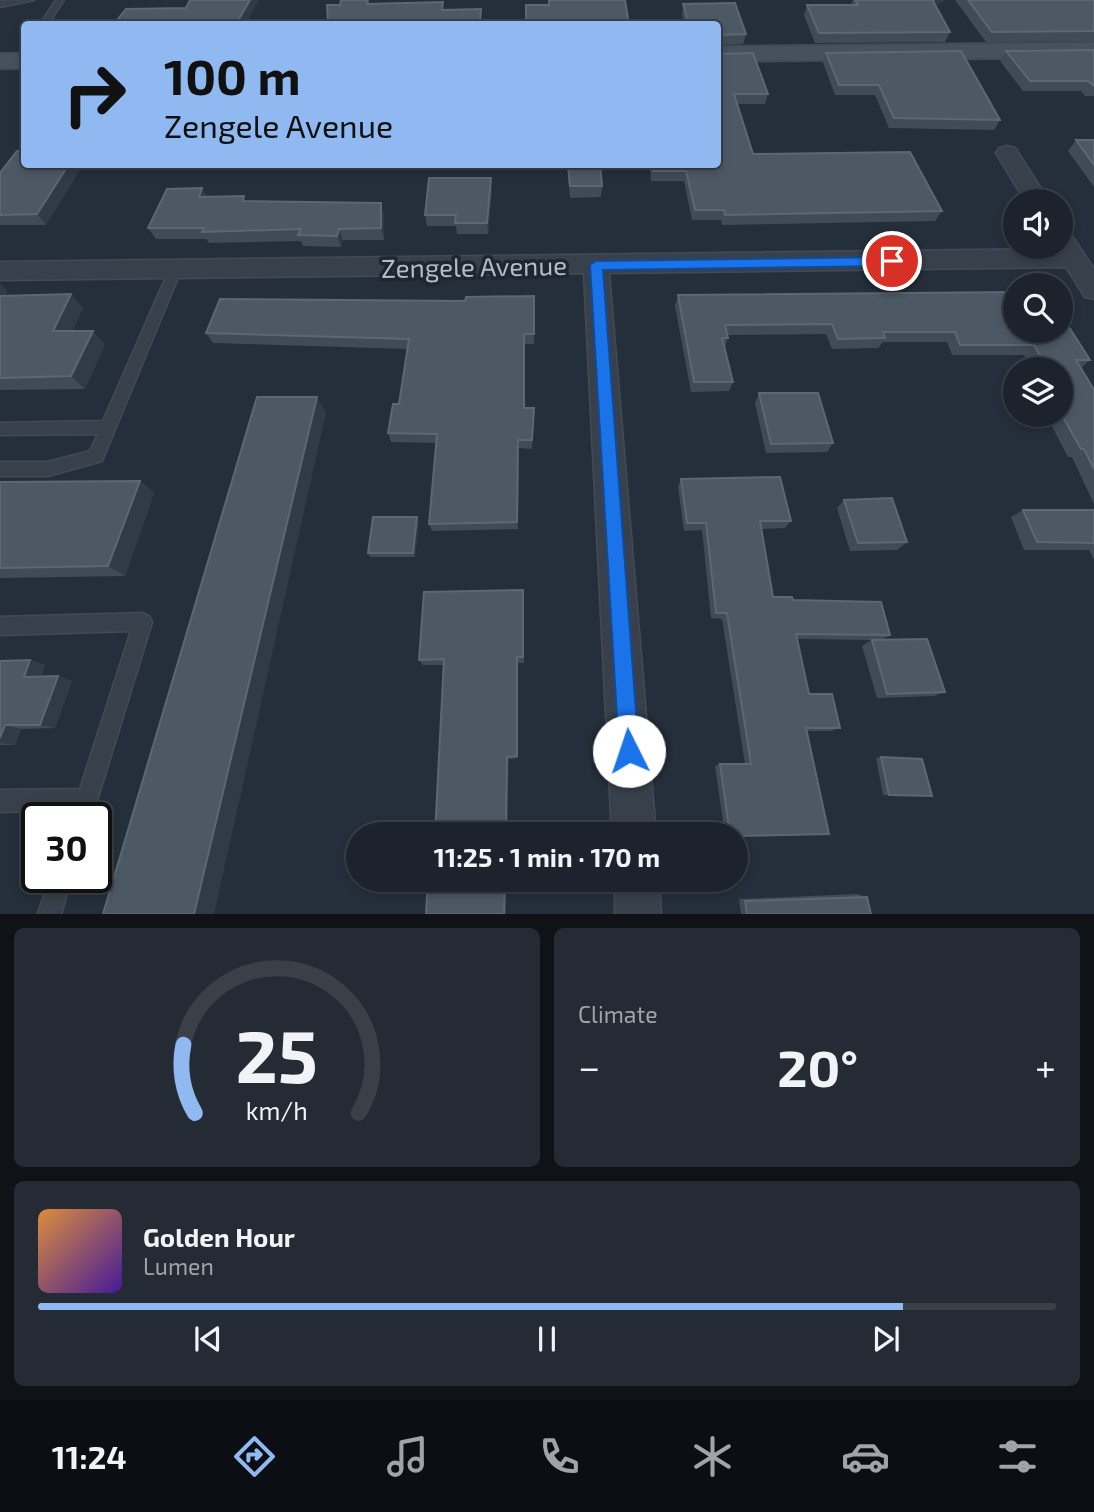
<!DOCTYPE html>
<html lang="en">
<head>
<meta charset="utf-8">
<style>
  body { margin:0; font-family:"Exo 2",sans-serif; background:#252b34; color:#f1f3f6; height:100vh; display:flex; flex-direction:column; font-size:26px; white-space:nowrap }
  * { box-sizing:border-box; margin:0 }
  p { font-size:23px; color:#a0a4a9 }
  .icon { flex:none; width:38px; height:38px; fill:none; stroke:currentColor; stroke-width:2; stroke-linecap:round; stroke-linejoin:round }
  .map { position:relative; height:914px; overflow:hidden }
  .drawer { display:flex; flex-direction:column; gap:14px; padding:14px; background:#0f1318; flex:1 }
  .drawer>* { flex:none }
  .top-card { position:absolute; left:21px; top:21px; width:700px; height:147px; border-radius:7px; box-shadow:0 4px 10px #0003,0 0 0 2px #3a4048; background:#8fb9f0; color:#111; overflow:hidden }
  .buttons { position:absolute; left:1003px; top:189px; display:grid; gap:14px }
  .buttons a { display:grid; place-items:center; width:70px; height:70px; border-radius:50%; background:#1c232c; box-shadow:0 4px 10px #0003,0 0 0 2px #3a4048; font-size:35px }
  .speed { position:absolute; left:21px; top:802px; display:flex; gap:14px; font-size:35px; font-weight:700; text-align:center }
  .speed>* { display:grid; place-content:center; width:91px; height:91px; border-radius:50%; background:#1c232c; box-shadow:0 4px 10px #0003,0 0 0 2px #3a4048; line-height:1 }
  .speed .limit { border:4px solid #111; border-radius:10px; background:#fff; color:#111 }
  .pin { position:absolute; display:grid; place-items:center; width:60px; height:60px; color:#fff; margin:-30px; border:4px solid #fff; border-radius:50%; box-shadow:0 2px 7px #0007 }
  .me { position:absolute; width:77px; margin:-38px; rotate:356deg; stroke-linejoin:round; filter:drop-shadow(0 0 5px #0008) }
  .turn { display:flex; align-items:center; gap:24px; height:147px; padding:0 28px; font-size:32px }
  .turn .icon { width:91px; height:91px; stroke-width:2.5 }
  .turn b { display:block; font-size:49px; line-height:60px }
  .big { font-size:52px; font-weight:700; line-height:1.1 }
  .drawer .widget { flex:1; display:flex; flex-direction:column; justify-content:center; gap:10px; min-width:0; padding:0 24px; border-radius:10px; background:#252b34 }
  .drawer .dial { align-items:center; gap:0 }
  .dial svg { height:182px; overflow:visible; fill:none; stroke:#3a4048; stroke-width:7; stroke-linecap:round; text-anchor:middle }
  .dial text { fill:#f1f3f6; stroke:none }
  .song { display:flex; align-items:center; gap:21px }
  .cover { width:84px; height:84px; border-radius:10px; background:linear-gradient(135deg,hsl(30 70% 55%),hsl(260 70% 35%)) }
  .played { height:7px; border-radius:4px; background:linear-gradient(90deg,#8fb9f0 85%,#3a4048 85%) }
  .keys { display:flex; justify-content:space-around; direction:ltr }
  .heat { display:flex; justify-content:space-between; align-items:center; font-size:38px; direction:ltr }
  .drawer .tiles { flex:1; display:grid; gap:14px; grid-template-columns:1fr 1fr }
  .widget:last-child { grid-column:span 2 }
  .trip { position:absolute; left:346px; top:822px; width:402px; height:70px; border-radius:35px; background:#1c232c; box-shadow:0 4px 10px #0003,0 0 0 2px #3a4048; font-weight:700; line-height:70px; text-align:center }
  .tab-bar { display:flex; height:112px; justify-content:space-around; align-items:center; background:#0b0e12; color:#a0a4a9 }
  .tab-bar .icon { width:49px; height:49px }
  .tab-bar .active { color:#8fb9f0 }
  .tab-bar b { font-size:32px; color:#f1f3f6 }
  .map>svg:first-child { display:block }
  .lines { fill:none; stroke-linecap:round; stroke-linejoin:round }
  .lane-casing { stroke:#424a54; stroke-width:3 }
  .street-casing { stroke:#424a54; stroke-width:3 }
  .secondary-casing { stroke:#424a54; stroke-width:4 }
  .lane { fill:#38414b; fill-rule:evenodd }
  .street { fill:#38414b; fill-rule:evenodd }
  .secondary { fill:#47505e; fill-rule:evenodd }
  .wall { fill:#404b58 }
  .shaded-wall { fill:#303b48 }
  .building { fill:#4c5864; stroke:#5c6773; stroke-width:2 }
  .route { fill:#1a73e8; stroke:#114b97; stroke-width:2 }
  .labels { text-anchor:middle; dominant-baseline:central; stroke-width:7; stroke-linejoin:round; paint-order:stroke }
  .street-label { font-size:26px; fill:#b4bcc6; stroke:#1e2630 }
</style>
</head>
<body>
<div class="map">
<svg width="1094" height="914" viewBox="0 0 1094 914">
  <rect width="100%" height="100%" fill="#252f3b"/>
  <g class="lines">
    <defs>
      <g id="lane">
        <polygon points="34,0 0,7 0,1"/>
        <polygon points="56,0 64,0 48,24 40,24"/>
        <polygon points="175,265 181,270 102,461 48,476 0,476 0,462 48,462 90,451 98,434 0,435 0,423 103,421 169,270"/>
        <polygon points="143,613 149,616 152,622 92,817 70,817 73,810 0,812 0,790 80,789 131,631 0,635 0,617"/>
        <polygon points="50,877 72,877 61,914 38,914"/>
      </g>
      <g id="street">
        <polygon points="1007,146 1015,148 1049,201 1025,201 996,153 999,148"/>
        <polygon points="1060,234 1072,236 1094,269 1094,299 1085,297 1066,267 609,273 656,835 612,835 584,273 0,280 0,262 1055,249 1053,247 1060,247"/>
        <polygon points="615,880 659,880 661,914 615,914"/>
      </g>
      <g id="secondary">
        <polygon points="1094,43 1094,57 718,61 718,47"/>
        <rect x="0" y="54" width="24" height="14"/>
      </g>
    </defs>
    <use href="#lane" class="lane-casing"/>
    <use href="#street" class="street-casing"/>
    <use href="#secondary" class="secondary-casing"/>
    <use href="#lane" class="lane"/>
    <use href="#street" class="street"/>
    <use href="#secondary" class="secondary"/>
  </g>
  <g class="wall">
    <polygon points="853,0 945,0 936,6 950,32 945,42 815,43 804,15 807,5 851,5"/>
    <polygon points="955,0 1094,0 1094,41 986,42"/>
    <polygon points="683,4 746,34 743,44 718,45 718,51 768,94 765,104 737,104 753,154 942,211 935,221 722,225 721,220 692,220 684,181 651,181 650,164 718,164 718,24 684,24 682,14"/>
    <polygon points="1094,50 1094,96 1085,96 1081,91 1023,91 1000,61 1006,51"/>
    <polygon points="826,53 1000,120 994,130 889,128 875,95 835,95 823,63"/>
    <polygon points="1076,140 1094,140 1094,187 1068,151"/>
    <polygon points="17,151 46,225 0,225 0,173"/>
    <polygon points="567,164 600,164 602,186 601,197 570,198"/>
    <polygon points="202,188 207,197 384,215 384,240 343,240 341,247 303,246 301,241 209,243 206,239 156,239 148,228"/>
    <polygon points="492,189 488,234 457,234 456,226 427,226 425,215"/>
    <polygon points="0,284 7,291 5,296 83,308 72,331 105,344 85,389 0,390"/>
    <polygon points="1015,292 1090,360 1081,368 1094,390 1094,504 1072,457 1068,457 1046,415 1060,415 1060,369 1032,369 1024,355 952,355 947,342 883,342 878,348 832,349 826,334 728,335 728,338 725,347 733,382 729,391 691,392 675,306 678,295"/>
    <polygon points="534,296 534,344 525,344 525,408 534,408 532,449 519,448 518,529 432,531 429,524 437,443 391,442 388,433 399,404 407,349 213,343 206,333 465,301"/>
    <polygon points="759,393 833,443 827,452 766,453 755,403"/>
    <polygon points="681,479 791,521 785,528 761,529 773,597 793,600 890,635 882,640 945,692 934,696 877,698 862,646 871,640 797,639 809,694 840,728 831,731 807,731 737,835 725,835 715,766 720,764 745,764 722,619 711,618 702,530 684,531 678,487"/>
    <polygon points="140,481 154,493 125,576 0,578 0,482"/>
    <polygon points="844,500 907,542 897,550 850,551 837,508"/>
    <polygon points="1023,510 1094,510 1094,560 1089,550 1024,550 1011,517"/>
    <polygon points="419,521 415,557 370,557 368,553"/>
    <polygon points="524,597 524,663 518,663 518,758 509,759 444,665 423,665 419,660"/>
    <polygon points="30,660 45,665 41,677 58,676 72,681 55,728 21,729 15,745 0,745 0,661"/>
    <polygon points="881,757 932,796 883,795 876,758"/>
    <polygon points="857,894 867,897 871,914 741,914 739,899"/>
  </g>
  <g class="shaded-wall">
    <polygon points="250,0 259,0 246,24 236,24"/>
    <polygon points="934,0 945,0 928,11 933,1"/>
    <polygon points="69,164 84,164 46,225 37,214"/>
    <polygon points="491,178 492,189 488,234 487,223"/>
    <polygon points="202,188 208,200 199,197"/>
    <polygon points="381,203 384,215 384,240 381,228"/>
    <polygon points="339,229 343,240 341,247 337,236"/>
    <polygon points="0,284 7,291 0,307"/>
    <polygon points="71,294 83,308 66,345 53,331"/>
    <polygon points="93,331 105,344 85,389 71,376"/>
    <polygon points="317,397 326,413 214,914 194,914"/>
    <polygon points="518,440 519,448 518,529 517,522"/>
    <polygon points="140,481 154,493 125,576 108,566"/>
    <polygon points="417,517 419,521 415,557 413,553"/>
    <polygon points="517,657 518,663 518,758 517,756"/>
    <polygon points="30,660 45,665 39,681 24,677"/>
    <polygon points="58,676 72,681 55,728 40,725"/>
    <polygon points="5,725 21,729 15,745 0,743 0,738"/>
    <polygon points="507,757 509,759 507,835 506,835"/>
    <polygon points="505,880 507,880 506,914 504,914"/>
  </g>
  <g class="building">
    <polygon points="190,0 250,0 236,24 114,24 126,9 186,8"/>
    <polygon points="341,0 368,0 367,4 443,2 442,10 481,9 480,24 328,24 327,5 340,5"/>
    <polygon points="549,0 625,0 629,24 526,24 526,5 549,5"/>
    <polygon points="855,0 934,0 933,1 950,32 819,33 807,5 858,5"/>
    <polygon points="968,0 1094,0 1094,31 992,32"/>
    <polygon points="735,3 746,34 718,35 718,51 720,54 753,53 768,94 734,94 753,154 910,152 942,211 725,215 724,210 695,210 686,171 653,171 652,164 718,164 718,24 689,24 683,4"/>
    <polygon points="1094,50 1094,86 1088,81 1030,81 1006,51"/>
    <polygon points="961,51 1000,120 894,118 879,85 839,85 826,53"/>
    <polygon points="1076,140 1094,140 1094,165"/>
    <polygon points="17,151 24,151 24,164 69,164 37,214 0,215 0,173"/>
    <polygon points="568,164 600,164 602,186 570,186"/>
    <polygon points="429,178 491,178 487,223 455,223 456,215 425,215"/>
    <polygon points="202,188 199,197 244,196 243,201 381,203 381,228 339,229 337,236 298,235 301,229 202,232 204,228 148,228 167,189"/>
    <polygon points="1015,292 1015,331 1060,331 1060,313 1090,360 1076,360 1094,390 1094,469 1084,449 1081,449 1060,412 1060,402 1066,402 1060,392 1060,369 1048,369 1034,345 960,345 955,332 883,332 885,338 838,339 832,324 725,325 728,338 722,338 733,382 694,382 678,295"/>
    <polygon points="71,294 53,331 93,331 71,376 0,378 0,296"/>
    <polygon points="534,296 534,334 524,334 524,408 534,408 532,440 518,440 517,522 429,524 437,434 388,433 393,404 399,404 409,339 206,333 220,299 465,301 466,297"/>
    <polygon points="759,393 818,393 833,443 771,444"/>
    <polygon points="257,397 317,397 194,914 103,914"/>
    <polygon points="780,477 791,521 760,521 773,597 792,597 793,600 881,602 890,635 796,634 809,694 832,694 840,728 806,728 829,834 737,836 737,835 730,835 720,764 751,764 727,613 716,613 706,523 687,523 681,479"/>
    <polygon points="140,481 108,566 0,568 0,482"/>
    <polygon points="892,498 907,542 858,543 844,500"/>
    <polygon points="1023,510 1094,510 1094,543 1037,542"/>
    <polygon points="373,517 417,517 413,553 368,553"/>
    <polygon points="523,590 523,657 517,657 517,756 507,757 506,835 435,835 444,659 419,660 424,592"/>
    <polygon points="927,639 945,692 887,694 872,640"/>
    <polygon points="30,660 24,677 58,676 40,725 5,725 0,738 0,661"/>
    <polygon points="881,757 922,759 932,796 889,795"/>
    <polygon points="428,880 505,880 504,914 426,914"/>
    <polygon points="867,897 871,914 747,914 745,901"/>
  </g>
  <polygon class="route" points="892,257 898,261 892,266 603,270 639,751 636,758 629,761 622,758 619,751 590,265 596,261"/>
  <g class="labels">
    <g class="street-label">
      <text transform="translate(474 266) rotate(-1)">Zengele Avenue</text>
    </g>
  </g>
</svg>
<div class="buttons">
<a><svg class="icon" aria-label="sound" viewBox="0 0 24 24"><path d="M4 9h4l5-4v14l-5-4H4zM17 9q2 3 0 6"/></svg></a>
<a><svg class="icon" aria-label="search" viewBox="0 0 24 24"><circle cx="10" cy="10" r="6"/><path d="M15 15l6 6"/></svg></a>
<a><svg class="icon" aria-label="layers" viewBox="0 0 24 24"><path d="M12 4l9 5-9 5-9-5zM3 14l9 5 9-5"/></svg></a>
</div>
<div class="speed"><div class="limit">30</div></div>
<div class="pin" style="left:892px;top:261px;background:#d93025"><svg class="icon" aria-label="arrive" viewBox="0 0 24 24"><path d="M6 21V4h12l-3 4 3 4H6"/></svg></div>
<svg class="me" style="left:629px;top:751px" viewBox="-20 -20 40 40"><circle r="19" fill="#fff"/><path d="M0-13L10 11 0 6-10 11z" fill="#1a73e8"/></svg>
<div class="trip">11:25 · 1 min · 170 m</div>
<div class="top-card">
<div class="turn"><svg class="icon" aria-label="right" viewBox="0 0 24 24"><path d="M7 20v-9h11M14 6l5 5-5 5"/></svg><div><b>100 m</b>Zengele Avenue</div></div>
</div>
</div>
<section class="drawer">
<div class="tiles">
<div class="widget dial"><svg viewBox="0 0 100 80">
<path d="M14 69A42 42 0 1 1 86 69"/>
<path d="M14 69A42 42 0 0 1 9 39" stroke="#8fb9f0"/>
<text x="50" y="56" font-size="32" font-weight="700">25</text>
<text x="50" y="72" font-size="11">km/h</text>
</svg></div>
<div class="widget"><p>Climate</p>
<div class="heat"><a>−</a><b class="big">20°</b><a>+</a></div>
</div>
<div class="widget">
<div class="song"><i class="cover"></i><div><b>Golden Hour</b><p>Lumen</p></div></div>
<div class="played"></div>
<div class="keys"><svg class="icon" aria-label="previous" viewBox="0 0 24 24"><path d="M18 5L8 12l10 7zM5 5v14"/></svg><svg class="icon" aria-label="pause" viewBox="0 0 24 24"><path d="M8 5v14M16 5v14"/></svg><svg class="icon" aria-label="next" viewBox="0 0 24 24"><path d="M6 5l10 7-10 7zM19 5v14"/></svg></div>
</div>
</div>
</section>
<nav class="tab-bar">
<b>11:24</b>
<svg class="icon active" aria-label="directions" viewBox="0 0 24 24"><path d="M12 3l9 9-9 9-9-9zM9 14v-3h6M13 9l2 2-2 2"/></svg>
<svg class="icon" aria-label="music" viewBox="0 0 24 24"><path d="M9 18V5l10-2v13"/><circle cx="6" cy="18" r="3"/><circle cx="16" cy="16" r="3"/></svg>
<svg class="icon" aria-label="phone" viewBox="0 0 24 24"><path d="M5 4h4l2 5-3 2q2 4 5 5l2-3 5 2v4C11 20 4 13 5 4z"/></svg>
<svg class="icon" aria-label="climate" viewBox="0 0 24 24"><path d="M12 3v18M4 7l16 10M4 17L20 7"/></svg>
<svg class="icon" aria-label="car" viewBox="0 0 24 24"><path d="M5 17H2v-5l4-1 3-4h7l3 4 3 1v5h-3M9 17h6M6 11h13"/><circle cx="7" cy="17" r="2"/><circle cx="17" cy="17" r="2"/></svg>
<svg class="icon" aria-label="filters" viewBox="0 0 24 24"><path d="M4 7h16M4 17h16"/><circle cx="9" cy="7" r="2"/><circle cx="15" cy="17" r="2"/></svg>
</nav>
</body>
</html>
